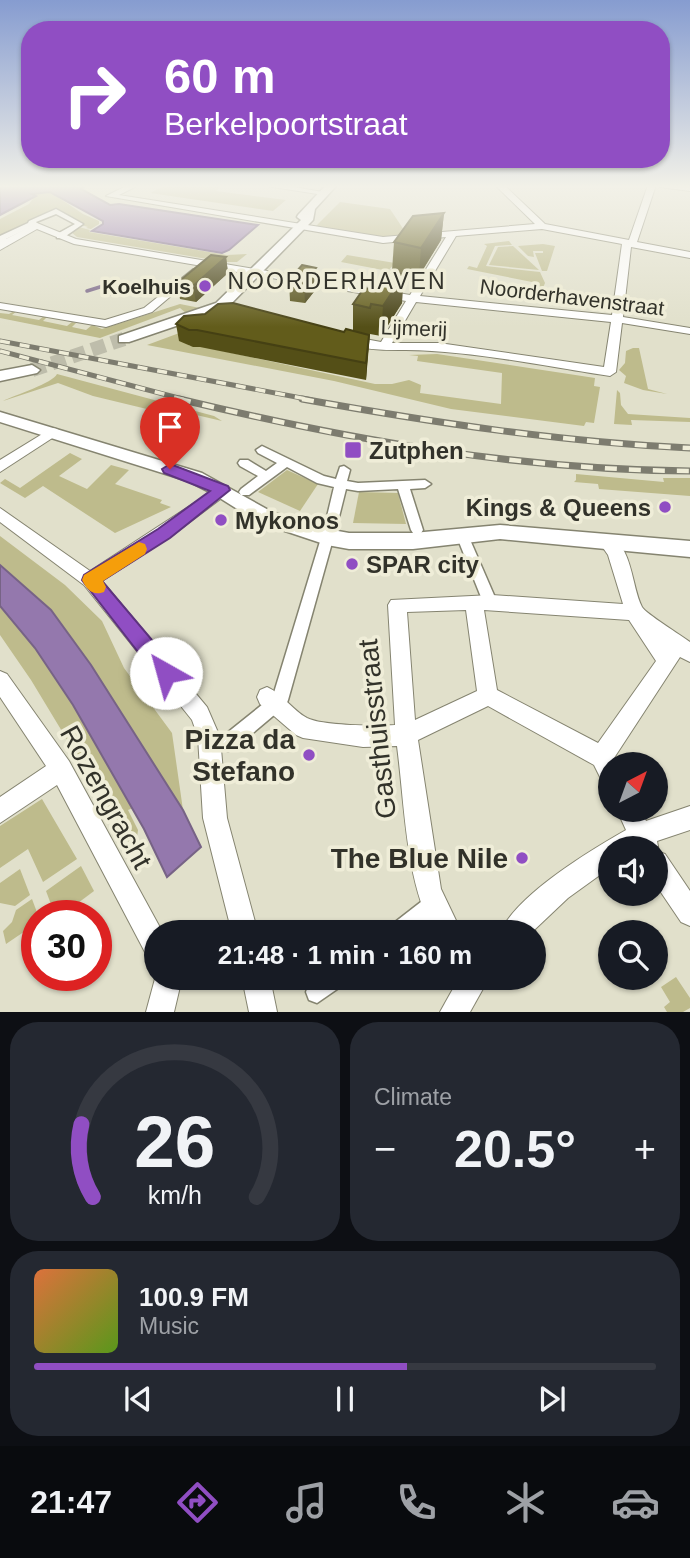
<!DOCTYPE html>
<html lang="en">
<head>
<meta charset="utf-8">
<style>
  body { margin:0; font-family:Arial,sans-serif; background:#242831; color:#f1f3f6; height:100vh; display:flex; flex-direction:column; font-size:26px; white-space:nowrap }
  * { box-sizing:border-box; margin:0 }
  p { font-size:23px; color:#9ea1a6 }
  .icon { flex:none; width:38px; height:38px; fill:none; stroke:currentColor; stroke-width:2; stroke-linecap:round; stroke-linejoin:round }
  .map { position:relative; height:1012px; overflow:hidden }
  .panel { display:flex; flex-direction:column; gap:10px; padding:10px; background:#0d0f14; flex:1 }
  .panel>* { flex:none }
  .hud { position:absolute; left:21px; top:21px; width:649px; height:147px; border-radius:28px; box-shadow:0 2px 5px #0004; background:#904ec3; color:#fff; overflow:hidden }
  .needle { width:46px; rotate:41deg }
  .buttons { position:absolute; left:598px; top:752px; display:grid; gap:14px }
  .buttons a { display:grid; place-items:center; width:70px; height:70px; border-radius:50%; background:#171b24; box-shadow:0 2px 5px #0004; font-size:35px }
  .speed { position:absolute; left:21px; top:900px; display:flex; gap:14px; font-size:35px; font-weight:700; text-align:center }
  .speed>* { display:grid; place-content:center; width:91px; height:91px; border-radius:50%; background:#171b24; box-shadow:0 2px 5px #0004; line-height:1 }
  .speed .limit { border:10px solid #d22; background:#fff; color:#111 }
  .pin { position:absolute; display:grid; place-items:center; width:60px; height:60px; color:#fff; margin:-72px -30px; border-radius:50% 50% 50% 0; rotate:-45deg; box-shadow:0 0 7px #0007 }
  .pin .icon { rotate:45deg }
  .me { position:absolute; width:77px; margin:-38px; rotate:322deg; stroke-linejoin:round; filter:drop-shadow(0 0 5px #0008) }
  .turn { display:flex; align-items:center; gap:24px; height:147px; padding:0 28px; font-size:32px }
  .turn .icon { width:91px; height:91px; stroke-width:2.5 }
  .turn b { display:block; font-size:49px; line-height:60px }
  .big { font-size:52px; font-weight:700; line-height:1.1 }
  .panel .tile { flex:1; display:flex; flex-direction:column; justify-content:center; gap:10px; min-width:0; padding:0 24px; border-radius:28px; background:#242831 }
  .panel .dial { align-items:center; gap:0 }
  .dial svg { height:182px; overflow:visible; fill:none; stroke:#363941; stroke-width:7; stroke-linecap:round; text-anchor:middle }
  .dial text { fill:#f1f3f6; stroke:none }
  .song { display:flex; align-items:center; gap:21px }
  .cover { width:84px; height:84px; border-radius:10px; background:linear-gradient(135deg,hsl(20 70% 55%),hsl(90 70% 35%)) }
  .played { height:7px; border-radius:4px; background:linear-gradient(90deg,#904ec3 60%,#363941 60%) }
  .keys { display:flex; justify-content:space-around; direction:ltr }
  .heat { display:flex; justify-content:space-between; align-items:center; font-size:38px; direction:ltr }
  .panel .tiles { flex:1; display:grid; gap:10px; grid-template-columns:1fr 1fr }
  .tile:last-child { grid-column:span 2 }
  .trip { position:absolute; left:144px; top:920px; width:402px; height:70px; border-radius:35px; background:#171b24; box-shadow:0 2px 5px #0004; font-weight:700; line-height:70px; text-align:center }
  .tabs { display:flex; height:112px; justify-content:space-around; align-items:center; background:#090b0e; color:#9ea1a6 }
  .tabs .icon { width:49px; height:49px }
  .tabs .selected { color:#904ec3 }
  .tabs b { font-size:32px; color:#f1f3f6 }
  .map>svg:first-child { display:block }
  .green { fill:#bebb8c }
  .water { fill:#9478ad; stroke:#776386; stroke-width:2 }
  .lines { fill:none; stroke-linecap:round; stroke-linejoin:round }
  .stream { stroke:#776386; stroke-width:3.5 }
  .tertiary-tunnel { stroke:#bebdab; stroke-width:14; stroke-dasharray:14 7; stroke-linecap:butt }
  .pedestrian-casing { stroke:#858470; stroke-width:3 }
  .minor-casing { stroke:#858470; stroke-width:2 }
  .tertiary-casing { stroke:#858470; stroke-width:3 }
  .pedestrian { fill:#fff; fill-rule:evenodd }
  .minor { fill:#fff; fill-rule:evenodd }
  .tertiary { fill:#fff; fill-rule:evenodd }
  .rail-far1-casing { stroke:#7d7c6f; stroke-width:5 }
  .rail-casing { stroke:#7d7c6f; stroke-width:7 }
  .rail-far1 { stroke:#efedd8; stroke-width:3.5; stroke-dasharray:10; stroke-linecap:butt }
  .rail { stroke:#efedd8; stroke-width:4.5; stroke-dasharray:12; stroke-linecap:butt }
  .wall { fill:#544f17 }
  .shaded-wall { fill:#454013 }
  .building { fill:#625c1b; stroke:#454013; stroke-width:2 }
  .route { fill:#904ec3; stroke:#5e337f; stroke-width:2 }
  .slow { fill:#f59e0b }
  .poi-dot { fill:#904ec3; stroke:#efedd8; stroke-width:2.5 }
  .labels { text-anchor:middle; dominant-baseline:central; stroke-width:7; stroke-linejoin:round; paint-order:stroke }
  .far-poi-label { font-size:21px; font-weight:bold; fill:#32322a; stroke:#efedd8; text-anchor:end }
  .far-street-label { font-size:21px; fill:#32322a; stroke:#efedd8 }
  .far-quarter-label { font-size:23px; letter-spacing:2px; fill:#32322a; stroke:#efedd8 }
  .poi-label { font-size:24px; font-weight:bold; fill:#32322a; stroke:#efedd8; text-anchor:start }
  .near-street-label { font-size:28px; fill:#32322a; stroke:#efedd8 }
  .near-poi-label { font-size:28px; font-weight:bold; fill:#32322a; stroke:#efedd8; text-anchor:end }
</style>
</head>
<body>
<div class="map">
<svg width="690" height="1012" viewBox="0 0 690 1012">
  <rect width="100%" height="100%" fill="#e1e0cb"/>
  <g class="green">
    <path d="M166,185C185,185 204,185 221,186L216,191L286,200L273,211L150,193Z"/>
    <polygon points="50,192 83,214 99,221 99,224 91,229 86,228 88,227 81,225 82,222 55,209 0,237 0,219 29,204 35,196 32,194"/>
    <polygon points="340,202 390,209 408,236 383,237 316,226"/>
    <polygon points="79,227 90,230 89,232 227,255 247,254 237,262 225,262 77,237 71,232"/>
    <polygon points="509,241 512,245 495,246 486,266 540,272 545,283 542,290 535,289 537,283 467,269 469,266 477,268 487,246 484,244"/>
    <polygon points="543,244 555,246 547,271 542,271 535,253 543,253 543,251 533,251 534,257 528,256 518,246"/>
    <polygon points="513,246 539,270 489,265 498,247"/>
    <polygon points="347,255 395,263 388,271 341,262"/>
    <polygon points="180,304 200,308 186,313 180,308 100,338 0,318 0,313 9,314 14,311 17,311 12,315 39,320 44,316 47,317 43,321 67,326 72,322 76,323 72,327 86,330 92,325 102,329"/>
    <polygon points="190,329 204,329 192,330 181,339 190,346 205,345 204,347 375,384 392,384 409,380 421,385 420,393 501,404 502,373 417,361 418,356 409,355 437,354 595,378 594,386 600,387 594,423 586,422 584,426 451,409 334,381 147,345"/>
    <polygon points="633,348 639,348 648,389 667,394 643,390 624,383 626,376 619,370 625,363 626,351"/>
    <path d="M57,374L214,416L222,421L192,414L184,418L93,396L58,383L3,401C15,395 53,383 57,374Z"/>
    <polygon points="617,390 620,393 621,405 628,414 690,418 690,422 631,420 632,425 614,424"/>
    <polygon points="70,453 82,459 59,476 87,489 111,465 129,470 115,484 162,500 160,503 171,507 115,533 43,486 25,498 0,483 5,479 20,488"/>
    <polygon points="287,470 318,484 300,511 258,492"/>
    <polygon points="576,474 664,482 663,478 690,478 690,496 599,489 598,484 574,482 576,480"/>
    <polygon points="359,492 398,493 406,524 353,523"/>
    <polygon points="0,536 65,585 102,621 124,668 172,733 183,810 91,665 51,610 0,565"/>
    <polygon points="0,606 35,648 73,705 133,808 128,810 138,830 135,852 31,680 0,635"/>
    <polygon points="42,799 77,859 43,882 28,849 0,868 0,826"/>
    <polygon points="81,866 94,891 62,915 55,915 46,891"/>
    <polygon points="20,869 30,895 15,906 0,903 0,883"/>
    <polygon points="32,899 38,915 37,923 6,944 3,931 12,922 16,910"/>
    <polygon points="676,977 690,998 690,1008 683,1012 667,1012 664,1007 670,1002 661,987"/>
  </g>
  <g class="water">
    <polygon points="0,185 87,185 81,189 110,205 119,204 258,225 229,250 222,253 92,231 103,224 103,221 50,192 32,194 36,196 0,215"/>
    <polygon points="0,565 51,610 91,665 183,810 201,847 167,877 144,829 73,705 35,648 0,606"/>
  </g>
  <g class="lines">
    <polyline class="stream" points="87,291 103,286 113,289 111,294"/>
    <polyline class="tertiary-tunnel" points="32,370 124,339"/>
    <defs>
      <g id="pedestrian">
        <polygon points="56,209 83,224 63,238 57,238 57,234 75,224 56,214 36,222 40,226 39,227 33,226 6,239 7,245 0,243 0,236 28,223 29,221"/>
        <polygon points="262,446 324,476 336,479 340,467 344,466 350,470 347,481 358,483 425,480 431,484 425,488 410,489 423,530 421,533 413,533 411,530 398,489 358,491 346,489 337,525 288,700 286,705 234,749 228,751 222,749 220,743 222,737 273,696 325,525 334,487 317,483 287,467 249,495 241,495 239,492 241,489 258,476 240,466 238,463 240,460 248,460 266,471 277,463 258,453 256,450"/>
        <polygon points="465,537 470,539 471,542 497,602 495,606 490,608 485,606 483,602 459,542 460,539"/>
        <polygon points="433,895 440,898 443,905 440,912 414,933 387,933 390,926 426,898"/>
        <polygon points="318,978 346,978 343,985 317,1003 309,1000 306,992 309,984"/>
      </g>
      <g id="minor">
        <path d="M128,185H139L119,195L383,237L535,224L495,185H504L545,224L629,240L648,185H656L637,242L690,252V258L631,247L623,317L690,328V334L622,323L616,372L610,376C543,366 474,351 406,350C388,350 358,351 343,340L349,336L381,342L406,301L74,244L37,229L0,250V242L37,223L76,239L410,295L446,237L383,243L106,196ZM542,229L622,244L612,315L420,296L456,236ZM416,302L611,322L604,367L439,343H392Z"/>
        <polygon points="260,185 283,185 328,193 324,195"/>
        <polygon points="656,185 690,187 690,191 660,187"/>
        <polygon points="193,269 198,272 197,274 152,312 106,327 0,309 0,303 105,320 144,308"/>
        <polygon points="52,428 57,429 59,432 57,435 0,472 0,460"/>
        <polygon points="222,485 227,486 230,490 227,494 170,537 102,581 207,707 220,737 227,818 258,933 232,933 203,818 198,737 192,720 84,585 0,522 0,508 90,571"/>
        <path d="M607,536C633,544 631,586 642,607C645,613 682,636 690,642V662L680,657L614,758L618,765H611V786L603,783L594,765L488,706L418,740L441,889L462,933H434C405,879 405,806 397,746L363,747L303,738L296,735L260,704L257,697L260,690L267,687C283,694 292,710 307,718C323,726 376,726 395,725L388,605L391,600L492,595L623,604L608,555L599,542L601,538ZM466,610L477,691L415,720L407,612ZM484,610L629,620L656,661L598,743L497,690Z"/>
        <polygon points="0,671 7,674 69,761 163,933 156,933 156,960 147,956 57,785 0,823 0,797 46,766 0,697"/>
        <path d="M690,806V830L657,841L659,852L665,854L690,891V926L681,922L656,885V849H611V867L568,898L531,933H500C516,895 591,850 626,830L617,810H641L646,821Z"/>
        <polygon points="156,975 156,978 182,978 174,1012 146,1012"/>
        <polygon points="242,978 270,978 277,1012 249,1012"/>
        <polygon points="459,978 489,978 470,1012 440,1012"/>
      </g>
      <g id="tertiary">
        <polygon points="326,185 337,185 315,209 313,220 226,309 129,342 119,342 119,336 216,303 301,220 297,217 298,215"/>
        <polygon points="32,365 40,370 37,373 0,381 0,371"/>
        <polygon points="0,412 202,473 272,512 327,529 349,533 413,533 500,525 690,541 690,557 500,539 413,549 349,549 327,545 258,522 215,495 188,481 0,422"/>
      </g>
    </defs>
    <use href="#pedestrian" class="pedestrian-casing"/>
    <use href="#minor" class="minor-casing"/>
    <use href="#tertiary" class="tertiary-casing"/>
    <use href="#pedestrian" class="pedestrian"/>
    <use href="#minor" class="minor"/>
    <use href="#tertiary" class="tertiary"/>
    <defs>
      <g id="rail-far1">
        <polyline points="0,341 312,400"/>
        <polyline points="0,351 186,400"/>
      </g>
      <g id="rail">
        <path d="M179,399C346,439 518,470 690,471"/>
        <path d="M302,399C430,422 560,442 690,448"/>
      </g>
    </defs>
    <use href="#rail-far1" class="rail-far1-casing"/>
    <use href="#rail" class="rail-casing"/>
    <use href="#rail-far1" class="rail-far1"/>
    <use href="#rail" class="rail"/>
  </g>
  <g class="wall">
    <polygon points="444,213 441,240 419,276 392,271 394,242"/>
    <polygon points="226,257 228,273 196,302 180,299 177,283"/>
    <polygon points="316,268 317,288 305,303 290,301 289,280"/>
    <polygon points="402,303 381,336 370,334 366,380 200,347 193,347 179,341 176,324 344,332 353,331 353,304"/>
  </g>
  <g class="shaded-wall">
    <polygon points="444,213 441,240 419,276 421,248"/>
    <polygon points="226,257 228,273 196,302 193,286"/>
    <polygon points="316,268 317,288 305,303 304,283"/>
    <polygon points="404,274 402,303 381,336 383,306"/>
    <polygon points="369,335 368,352 366,380 366,363"/>
  </g>
  <g class="building">
    <polygon points="444,213 421,248 394,242 413,216"/>
    <polygon points="211,255 226,257 193,286 177,283"/>
    <polygon points="302,265 316,268 304,283 289,280"/>
    <polygon points="391,271 404,274 383,306 371,304 370,308 353,304 364,288 378,291"/>
    <polygon points="233,303 344,332 346,329 369,335 366,363 197,330 189,330 176,324 184,316 205,314 218,304"/>
  </g>
  <linearGradient id="sky" x2="0" y2="1"><stop stop-color="#869cd0"/><stop offset="0.57" stop-color="#f2f1e8"/><stop offset="1" stop-color="#f2f1e8" stop-opacity="0"/></linearGradient>
  <rect width="690" height="327" fill="url(#sky)"/>
  <polygon class="route" points="170,464 228,486 230,490 170,538 102,581 174,666 176,673 174,679 166,682 159,679 82,580 84,575 158,529 210,491 164,473 162,469"/>
  <path class="slow" d="M139,542L145,544L147,549L145,554L103,581L106,587L104,592C93,596 87,590 82,580L84,575Z"/>
  <g class="poi-dot">
    <circle cx="205" cy="286" r="7"/>
    <rect x="344" y="441" width="18" height="18" rx="3.5"/>
    <circle cx="665" cy="507" r="7"/>
    <circle cx="221" cy="520" r="7"/>
    <circle cx="352" cy="564" r="7"/>
    <circle cx="309" cy="755" r="7"/>
    <circle cx="522" cy="858" r="7"/>
  </g>
  <g class="labels">
    <g class="far-poi-label">
      <text x="191" y="286">Koelhuis</text>
    </g>
    <g class="far-street-label">
      <text transform="translate(572 297) rotate(7)">Noorderhavenstraat</text>
      <text transform="translate(414 328) rotate(2)">Lijmerij</text>
    </g>
    <g class="far-quarter-label">
      <text x="337" y="281">NOORDERHAVEN</text>
    </g>
    <g class="poi-label">
      <text x="369" y="450">Zutphen</text>
      <text x="651" y="507" text-anchor="end">Kings &amp; Queens</text>
      <text x="235" y="520">Mykonos</text>
      <text x="366" y="564">SPAR city</text>
    </g>
    <g class="near-street-label">
      <text transform="translate(377 729) rotate(-96)">Gasthuisstraat</text>
      <text transform="translate(106 797) rotate(61)">Rozengracht</text>
    </g>
    <g class="near-poi-label">
      <text x="295" y="739">Pizza da<tspan x="295" dy="32">Stefano</tspan></text>
      <text x="508" y="858">The Blue Nile</text>
    </g>
  </g>
</svg>
<div class="buttons">
<a><svg class="needle" viewBox="-14 -14 28 28"><path d="M0-13l5 13h-10z" fill="#e53935"/><path d="M0 13l5-13h-10z" fill="#9ea1a6"/></svg></a>
<a><svg class="icon" aria-label="sound" viewBox="0 0 24 24"><path d="M4 9h4l5-4v14l-5-4H4zM17 9q2 3 0 6"/></svg></a>
<a><svg class="icon" aria-label="search" viewBox="0 0 24 24"><circle cx="10" cy="10" r="6"/><path d="M15 15l6 6"/></svg></a>
</div>
<div class="speed"><div class="limit">30</div></div>
<div class="pin" style="left:170px;top:469px;background:#d93025"><svg class="icon" aria-label="arrive" viewBox="0 0 24 24"><path d="M6 21V4h12l-3 4 3 4H6"/></svg></div>
<svg class="me" style="left:166px;top:673px" viewBox="-20 -20 40 40"><circle r="19" fill="#fff"/><path d="M0-13L10 11 0 6-10 11z" fill="#904ec3"/></svg>
<div class="trip">21:48 · 1 min · 160 m</div>
<div class="hud">
<div class="turn"><svg class="icon" aria-label="right" viewBox="0 0 24 24"><path d="M7 20v-9h11M14 6l5 5-5 5"/></svg><div><b>60 m</b>Berkelpoortstraat</div></div>
</div>
</div>
<section class="panel">
<div class="tiles">
<div class="tile dial"><svg viewBox="0 0 100 80">
<path d="M14 69A42 42 0 1 1 86 69"/>
<path d="M14 69A42 42 0 0 1 9 37" stroke="#904ec3"/>
<text x="50" y="56" font-size="32" font-weight="700">26</text>
<text x="50" y="72" font-size="11">km/h</text>
</svg></div>
<div class="tile"><p>Climate</p>
<div class="heat"><a>−</a><b class="big">20.5°</b><a>+</a></div>
</div>
<div class="tile">
<div class="song"><i class="cover"></i><div><b>100.9 FM</b><p>Music</p></div></div>
<div class="played"></div>
<div class="keys"><svg class="icon" aria-label="previous" viewBox="0 0 24 24"><path d="M18 5L8 12l10 7zM5 5v14"/></svg><svg class="icon" aria-label="pause" viewBox="0 0 24 24"><path d="M8 5v14M16 5v14"/></svg><svg class="icon" aria-label="next" viewBox="0 0 24 24"><path d="M6 5l10 7-10 7zM19 5v14"/></svg></div>
</div>
</div>
</section>
<nav class="tabs">
<b>21:47</b>
<svg class="icon selected" aria-label="directions" viewBox="0 0 24 24"><path d="M12 3l9 9-9 9-9-9zM9 14v-3h6M13 9l2 2-2 2"/></svg>
<svg class="icon" aria-label="music" viewBox="0 0 24 24"><path d="M9 18V5l10-2v13"/><circle cx="6" cy="18" r="3"/><circle cx="16" cy="16" r="3"/></svg>
<svg class="icon" aria-label="phone" viewBox="0 0 24 24"><path d="M5 4h4l2 5-3 2q2 4 5 5l2-3 5 2v4C11 20 4 13 5 4z"/></svg>
<svg class="icon" aria-label="climate" viewBox="0 0 24 24"><path d="M12 3v18M4 7l16 10M4 17L20 7"/></svg>
<svg class="icon" aria-label="car" viewBox="0 0 24 24"><path d="M5 17H2v-5l4-1 3-4h7l3 4 3 1v5h-3M9 17h6M6 11h13"/><circle cx="7" cy="17" r="2"/><circle cx="17" cy="17" r="2"/></svg>
</nav>
</body>
</html>
